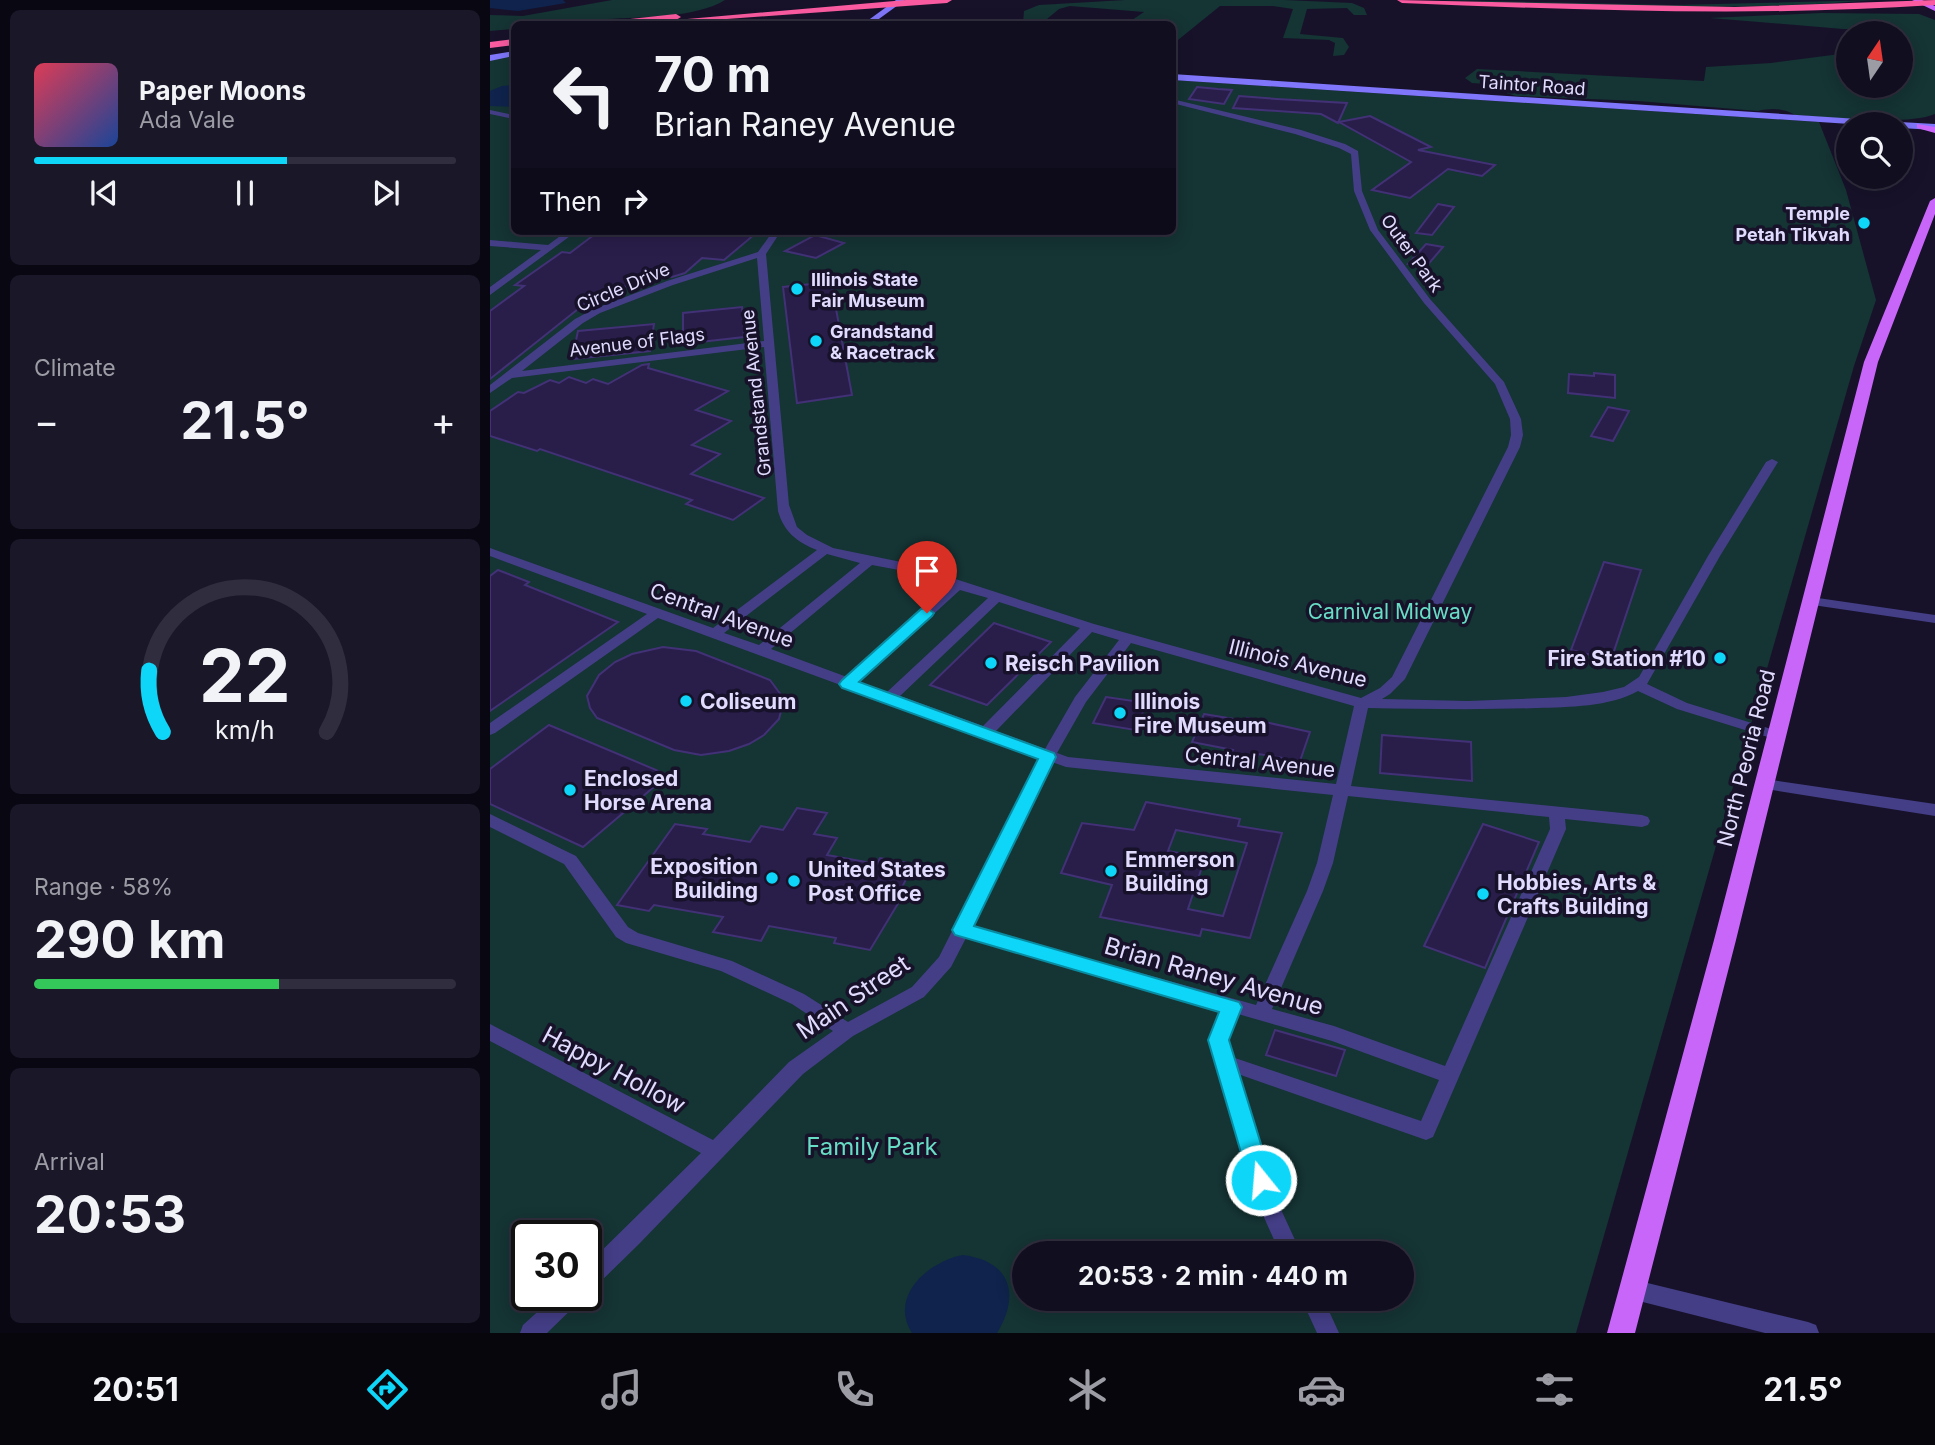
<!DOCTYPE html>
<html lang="en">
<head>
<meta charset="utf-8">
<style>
  body { margin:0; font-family:Inter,sans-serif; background:#1a1729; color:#f1f3f6; height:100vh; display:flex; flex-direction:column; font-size:26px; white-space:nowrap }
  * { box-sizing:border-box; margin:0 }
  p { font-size:23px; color:#9c9ca5 }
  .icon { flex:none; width:38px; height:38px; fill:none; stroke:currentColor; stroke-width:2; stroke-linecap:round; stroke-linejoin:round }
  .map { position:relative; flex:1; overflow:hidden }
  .drawer { display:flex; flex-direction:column; gap:10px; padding:10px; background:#090812; width:490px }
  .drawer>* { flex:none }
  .guide { position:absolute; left:21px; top:21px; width:665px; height:214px; border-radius:10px; box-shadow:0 4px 18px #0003,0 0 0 2px #302e3e; background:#110e20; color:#f1f3f6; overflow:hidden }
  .needle { width:46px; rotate:13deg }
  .fabs { position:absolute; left:1346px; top:21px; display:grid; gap:14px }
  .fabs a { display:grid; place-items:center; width:77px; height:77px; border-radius:50%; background:#110e20; box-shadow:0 4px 18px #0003,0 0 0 2px #302e3e; font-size:35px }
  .speed { position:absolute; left:21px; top:1220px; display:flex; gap:14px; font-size:35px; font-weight:700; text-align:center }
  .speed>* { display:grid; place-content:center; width:91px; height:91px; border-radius:50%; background:#110e20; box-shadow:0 4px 18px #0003,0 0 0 2px #302e3e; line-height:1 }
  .speed .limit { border:4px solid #111; border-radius:10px; background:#fff; color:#111 }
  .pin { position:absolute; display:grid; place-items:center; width:60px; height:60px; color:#fff; margin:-72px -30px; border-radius:50% 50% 50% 0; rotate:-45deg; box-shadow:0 0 7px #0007 }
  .pin .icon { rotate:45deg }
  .me { position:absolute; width:77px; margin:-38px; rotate:343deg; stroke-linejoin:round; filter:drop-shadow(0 0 5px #0008) }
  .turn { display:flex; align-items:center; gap:24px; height:147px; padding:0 28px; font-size:32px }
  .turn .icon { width:91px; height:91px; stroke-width:2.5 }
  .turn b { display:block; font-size:49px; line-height:60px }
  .then { display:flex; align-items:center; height:66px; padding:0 28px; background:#0003; gap:14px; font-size:26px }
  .big { font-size:52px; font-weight:700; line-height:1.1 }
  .drawer .tile { flex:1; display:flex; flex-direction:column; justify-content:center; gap:10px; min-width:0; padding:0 24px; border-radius:10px; background:#1a1729 }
  .drawer .dial { align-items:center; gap:0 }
  .dial svg { height:182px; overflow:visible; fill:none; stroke:#302e3e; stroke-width:7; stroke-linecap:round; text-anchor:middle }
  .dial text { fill:#f1f3f6; stroke:none }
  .song { display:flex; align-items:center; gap:21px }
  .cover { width:84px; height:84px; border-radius:10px; background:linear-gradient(135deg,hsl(350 70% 55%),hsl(220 70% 35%)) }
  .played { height:7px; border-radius:4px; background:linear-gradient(90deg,#0ed6f8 60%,#302e3e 60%) }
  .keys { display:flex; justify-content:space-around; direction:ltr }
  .heat { display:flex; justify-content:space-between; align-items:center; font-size:38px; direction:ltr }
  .charge { height:10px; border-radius:5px; background:linear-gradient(90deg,#34c759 58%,#302e3e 0) }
  .trip { position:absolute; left:522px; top:1241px; width:402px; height:70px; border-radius:35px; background:#110e20; box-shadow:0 4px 18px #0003,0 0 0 2px #302e3e; font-weight:700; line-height:70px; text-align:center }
  .tab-bar { display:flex; height:112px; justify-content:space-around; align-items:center; background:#07060d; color:#9c9ca5 }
  .tab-bar .icon { width:49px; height:49px }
  .tab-bar .selected { color:#0ed6f8 }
  .tab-bar b { font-size:32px; color:#f1f3f6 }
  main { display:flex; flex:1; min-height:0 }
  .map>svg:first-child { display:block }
  .green { fill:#153434; fill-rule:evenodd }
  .water { fill:#0f234c }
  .building { fill:#291e4a; stroke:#423176; stroke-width:2; fill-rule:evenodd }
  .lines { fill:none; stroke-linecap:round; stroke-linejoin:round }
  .street { fill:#443e87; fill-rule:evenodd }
  .secondary { fill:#7f76fb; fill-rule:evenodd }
  .primary { fill:#c966fa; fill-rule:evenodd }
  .highway { fill:#fa5ba0; fill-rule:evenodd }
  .route { fill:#0ed6f8; stroke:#098ba1; stroke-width:2 }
  .poi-dot { fill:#0ed6f8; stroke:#17122a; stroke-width:2.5 }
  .labels { text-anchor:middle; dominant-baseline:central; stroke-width:7; stroke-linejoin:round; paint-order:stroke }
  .far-street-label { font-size:18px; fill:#e1dcfe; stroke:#17122a }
  .far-poi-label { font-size:18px; font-weight:bold; fill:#e1dcfe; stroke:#17122a; text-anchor:start }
  .park-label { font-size:21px; fill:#68ddc5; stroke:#17122a }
  .street-label { font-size:21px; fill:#e1dcfe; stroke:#17122a }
  .poi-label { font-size:21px; font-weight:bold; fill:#e1dcfe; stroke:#17122a; text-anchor:start }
  .near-street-label { font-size:24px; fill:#e1dcfe; stroke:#17122a }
  .near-park-label { font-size:24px; fill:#68ddc5; stroke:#17122a }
</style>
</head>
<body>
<main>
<section class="drawer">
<div class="tile">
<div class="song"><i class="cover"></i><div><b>Paper Moons</b><p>Ada Vale</p></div></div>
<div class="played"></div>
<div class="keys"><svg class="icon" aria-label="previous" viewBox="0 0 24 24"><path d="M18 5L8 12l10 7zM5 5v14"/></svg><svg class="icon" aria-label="pause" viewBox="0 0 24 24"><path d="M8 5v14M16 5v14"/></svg><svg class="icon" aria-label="next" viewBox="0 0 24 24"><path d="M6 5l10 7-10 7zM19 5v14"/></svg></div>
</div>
<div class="tile"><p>Climate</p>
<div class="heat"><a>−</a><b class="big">21.5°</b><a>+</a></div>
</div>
<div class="tile dial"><svg viewBox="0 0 100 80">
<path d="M14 69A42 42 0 1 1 86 69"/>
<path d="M14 69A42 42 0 0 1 8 42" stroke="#0ed6f8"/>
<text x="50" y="56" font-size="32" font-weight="700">22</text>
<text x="50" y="72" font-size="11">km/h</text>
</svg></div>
<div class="tile"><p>Range · 58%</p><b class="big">290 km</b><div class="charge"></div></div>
<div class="tile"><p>Arrival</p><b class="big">20:53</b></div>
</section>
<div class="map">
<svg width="1445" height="1333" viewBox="0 0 1445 1333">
  <rect width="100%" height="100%" fill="#17122a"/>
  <g class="green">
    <path d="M122,0H235C206,18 151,17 117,19C86,21 56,24 24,24V29L0,31V15L33,16Z"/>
    <polygon points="635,0 795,0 862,3 874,8 877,15 864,15 857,8 817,9 810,34 853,38 859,47 854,55 843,56 845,43 839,40 793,38 803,9 783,6 730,6 683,44 682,24 642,24 642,20 654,12 580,6 569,9 551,24 533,24 534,11 549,5"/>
    <path d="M950,0L1184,5L1386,0C1240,12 1096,6 950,0Z"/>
    <path d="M1331,13L1429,14L1445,20V114C1417,126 1338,117 1305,115C1293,108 1281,108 1268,111L1148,101L1026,96L1010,91V85L982,83L975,78L987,69L1214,81L1216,67L1281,63L1358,53V86H1410L1411,38L1414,35L1408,29H1353L1220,18Z"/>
    <path d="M24,56V231H682L683,80L1329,122L1356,190L1386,300L1364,366L1086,1333H0V59ZM37,1236H96V1295H37ZM534,1253H912V1298H534Z"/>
  </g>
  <g class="water">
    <polygon points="0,0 73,0 76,3 28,11 0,8"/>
    <polygon points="24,85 24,107 0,106 0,91 12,86"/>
    <path d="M473,1255C520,1261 531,1294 507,1333H422C398,1295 440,1261 473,1255Z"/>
  </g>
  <g class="building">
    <polygon points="707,87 728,89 742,90 734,104 699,99"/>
    <polygon points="749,96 787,99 857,103 848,123 831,114 743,108"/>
    <polygon points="880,116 941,147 928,150 1005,165 992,176 958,169 920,198 882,190 921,162 849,122"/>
    <polygon points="948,204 964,207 942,235 926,233"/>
    <polygon points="109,231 235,231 265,234 234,260 212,258 195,273 182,277 169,275 151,288 132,286 120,295 107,294 0,379 0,311 34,286 25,285 72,252 80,253"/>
    <polygon points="325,235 354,243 326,258 295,251"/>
    <polygon points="936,244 953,247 935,268 918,264"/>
    <polygon points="341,282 362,395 307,403 293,287"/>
    <polygon points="252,307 254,337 193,344 193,313"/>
    <polygon points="164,324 160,351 82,359 88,331"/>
    <polygon points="159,364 158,368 238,391 206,410 241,421 202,445 230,454 201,474 274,498 243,520 196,504 202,500 50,449 47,451 0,436 0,411 28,392 34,393 60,380 69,383 79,377 96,383 103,379 118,384 152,365"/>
    <polygon points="1104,373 1125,375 1125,398 1078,393 1079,374 1104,376"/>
    <polygon points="1118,407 1139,411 1123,441 1101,436"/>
    <polygon points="1114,562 1151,570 1121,660 1081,650"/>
    <polygon points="8,570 39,582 35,585 128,622 0,711 0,576"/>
    <polygon points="504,623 561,642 497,705 440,685"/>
    <polygon points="173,647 206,651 280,680 294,699 289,719 274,735 259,744 239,751 211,755 184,750 107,718 100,708 97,696 109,675 125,662 142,654"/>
    <polygon points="616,697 657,703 645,730 603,723"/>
    <polygon points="714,714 756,721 757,718 820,732 810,761 769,754 767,758 741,754 743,750 702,742"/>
    <polygon points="59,725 178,775 93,847 0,804 0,769"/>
    <polygon points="892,735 981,742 982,781 890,773"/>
    <path d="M656,802L750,819L748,826L792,833L760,938L712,929L710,936L610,917L622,885L571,873L592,823L644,830ZM686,830L757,843L733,916L698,909L715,858L678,851Z"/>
    <polygon points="307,808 337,813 324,834 347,838 337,855 387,864 390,858 424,864 410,891 415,892 380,950 344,943 346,938 279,926 271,941 223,932 233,917 164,905 159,911 127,905 185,824 217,829 213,834 260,842 271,826 293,830"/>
    <polygon points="993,824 1049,842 995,968 934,946"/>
    <polygon points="785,1030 855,1050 846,1076 776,1055"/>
  </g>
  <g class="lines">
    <g class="street">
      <path d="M682,99L811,130L855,144L868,151L872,191L888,230L940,299L1014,382L1031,419L1033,435L1030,447L915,679L900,694L892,699L978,701L1076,697L1113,692L1134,687L1149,677L1218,556L1276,462L1282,459L1288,462L1230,556L1157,684L1197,703L1291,732L1293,735L1291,738H1281L1187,709L1148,691C1120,707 1078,707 1047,708C990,710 934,709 878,708L861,786L1152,815L1158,817L1160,821L1158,825L1152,827L1075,819L1076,829L943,1137L936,1140L748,1074L788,1203L811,1253H790L768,1204L719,1040L732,1010L476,938L461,967L434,997L363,1036L313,1074L149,1244L104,1288L96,1291V1266L211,1153L0,1041V1024L223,1140L299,1062L343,1031L302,1004L231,971L136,943L126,937L74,864L0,827V814L86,856L138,927L148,933L242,961L314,994L358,1022L422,987L449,957L549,758L489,737L487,735L168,618L5,733L0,735V723L157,614L0,556V548L223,628L327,550C307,542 294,532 288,511L274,347L22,378L0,393V385L85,319L104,309L177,281L268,252L283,231H291L276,254L299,505L307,527L317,535L343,548L416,563L604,624L871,698L890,688L902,677L1018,447L1021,435L1020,419L1005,384L934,303L880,230L864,191L861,154L849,148L805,134L682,103ZM267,258L274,341L32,371L93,323L110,313L183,285ZM337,554L370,563L269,645L234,633ZM382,565L409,570L459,586L357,677L281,649ZM470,590L498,598L397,692L369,682ZM509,602L590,628L493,726L410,696ZM602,632L629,640L585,697L555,749L506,731ZM641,643L864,706L846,784L578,757L567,753L596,702ZM562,762L576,767L843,795L827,863L817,891L766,1005L481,926ZM858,796L1059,817L1060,829L955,1066L844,1026L782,1009L833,891L843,863ZM748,1014L842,1041L949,1080L931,1121L742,1057L737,1040Z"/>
      <polygon points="0,110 24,115 24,119 0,114"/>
      <polygon points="77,231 87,231 0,295 0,287 51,250 0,246 0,240 58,245"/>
      <polygon points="1321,597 1445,615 1445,623 1316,604 1314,601 1316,598"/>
      <polygon points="1275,779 1445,804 1445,816 1270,788 1267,784 1270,780"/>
      <polygon points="1141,1279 1318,1322 1326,1325 1329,1333 1275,1333 1141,1299 1133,1296 1130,1289 1133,1282"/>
      <polygon points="66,1295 92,1295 89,1302 57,1333 30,1333 33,1325"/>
      <polygon points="811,1298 833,1298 849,1333 827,1333"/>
    </g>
    <g class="secondary">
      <polygon points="406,0 415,0 382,24 373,24"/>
      <polygon points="24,51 24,56 0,61 0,55"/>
      <polygon points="682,74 1399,121 1404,124 1360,124 682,80"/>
      <polygon points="1410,122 1445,124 1445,130 1410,128 1410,124 1406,124"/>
    </g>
    <g class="primary">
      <polygon points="1422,0 1432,0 1445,6 1445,11"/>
      <polygon points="1427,124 1445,127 1445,133 1427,128"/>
      <polygon points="1445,198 1445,214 1388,362 1246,940 1145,1333 1117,1333 1224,940 1374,362 1440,201"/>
    </g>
    <g class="highway">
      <polygon points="416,0 462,0 457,3 169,24 172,21 117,24 122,21 186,14 191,17 186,20"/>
      <path d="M907,0L1245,7L1445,0V5C1267,17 1090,10 912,3Z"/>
      <polygon points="24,39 24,45 0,48 0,42"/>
    </g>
  </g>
  <polygon class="route" points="437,608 444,613 442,616 369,682 564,753 566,757 484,926 749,1002 752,1007 739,1040 782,1180 779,1187 771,1190 763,1187 759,1180 718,1040 729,1012 465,935 462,930 548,759 352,688 349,684 352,680 431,609"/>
  <g class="poi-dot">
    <circle cx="1374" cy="223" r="7"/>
    <circle cx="307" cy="289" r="7"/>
    <circle cx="326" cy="341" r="7"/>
    <circle cx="1230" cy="658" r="7"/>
    <circle cx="501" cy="663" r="7"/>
    <circle cx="196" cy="701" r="7"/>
    <circle cx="630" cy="713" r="7"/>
    <circle cx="80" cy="790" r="7"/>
    <circle cx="621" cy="871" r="7"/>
    <circle cx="282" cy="878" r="7"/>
    <circle cx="304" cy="881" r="7"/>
    <circle cx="993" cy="894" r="7"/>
  </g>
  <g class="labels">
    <g class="far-street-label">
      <text transform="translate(1042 85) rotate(4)">Taintor Road</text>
      <text transform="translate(922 253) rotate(54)">Outer Park</text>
      <text transform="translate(133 287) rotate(-23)">Circle Drive</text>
      <text transform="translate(147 342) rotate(-7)">Avenue of Flags</text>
      <text transform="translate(266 393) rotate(-96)">Grandstand Avenue</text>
    </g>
    <g class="far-poi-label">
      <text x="1360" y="213" text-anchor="end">Temple<tspan x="1360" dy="21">Petah Tikvah</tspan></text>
      <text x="321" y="279">Illinois State<tspan x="321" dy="21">Fair Museum</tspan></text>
      <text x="340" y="331">Grandstand<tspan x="340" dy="21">&amp; Racetrack</tspan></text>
    </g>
    <g class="park-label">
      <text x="900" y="611">Carnival Midway</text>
    </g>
    <g class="street-label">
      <text transform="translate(232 615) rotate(20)">Central Avenue</text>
      <text transform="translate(808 663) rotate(14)">Illinois Avenue</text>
      <text transform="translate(1256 758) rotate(-76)">North Peoria Road</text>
      <text transform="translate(770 762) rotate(6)">Central Avenue</text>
    </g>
    <g class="poi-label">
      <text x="1216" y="658" text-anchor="end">Fire Station #10</text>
      <text x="515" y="663">Reisch Pavilion</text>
      <text x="210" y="701">Coliseum</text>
      <text x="644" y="701">Illinois<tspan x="644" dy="24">Fire Museum</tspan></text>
      <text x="94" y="778">Enclosed<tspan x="94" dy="24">Horse Arena</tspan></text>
      <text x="635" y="859">Emmerson<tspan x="635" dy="24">Building</tspan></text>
      <text x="268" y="866" text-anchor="end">Exposition<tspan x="268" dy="24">Building</tspan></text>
      <text x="318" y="869">United States<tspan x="318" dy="24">Post Office</tspan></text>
      <text x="1007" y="882">Hobbies, Arts &amp;<tspan x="1007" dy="24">Crafts Building</tspan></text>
    </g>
    <g class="near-street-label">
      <text transform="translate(724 976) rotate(16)">Brian Raney Avenue</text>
      <text transform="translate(363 997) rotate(-34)">Main Street</text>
      <text transform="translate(124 1070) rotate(28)">Happy Hollow</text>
    </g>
    <g class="near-park-label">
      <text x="382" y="1146">Family Park</text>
    </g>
  </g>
</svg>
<div class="fabs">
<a><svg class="needle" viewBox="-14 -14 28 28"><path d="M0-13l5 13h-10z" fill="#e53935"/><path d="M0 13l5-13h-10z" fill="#9c9ca5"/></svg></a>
<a><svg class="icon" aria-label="search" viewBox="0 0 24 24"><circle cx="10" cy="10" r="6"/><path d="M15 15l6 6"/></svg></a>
</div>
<div class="speed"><div class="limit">30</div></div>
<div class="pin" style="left:437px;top:613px;background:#d93025"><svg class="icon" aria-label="arrive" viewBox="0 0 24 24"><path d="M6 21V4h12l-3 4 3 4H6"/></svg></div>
<svg class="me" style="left:771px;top:1180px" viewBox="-20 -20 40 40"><circle r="17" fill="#0ed6f8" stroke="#fff" stroke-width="3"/><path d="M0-11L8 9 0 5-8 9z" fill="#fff"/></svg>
<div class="trip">20:53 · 2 min · 440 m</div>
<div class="guide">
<div class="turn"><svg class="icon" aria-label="left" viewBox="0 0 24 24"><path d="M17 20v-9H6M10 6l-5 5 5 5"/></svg><div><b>70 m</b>Brian Raney Avenue</div></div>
<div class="then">Then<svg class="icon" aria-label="right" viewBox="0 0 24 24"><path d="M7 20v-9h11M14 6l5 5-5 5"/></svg></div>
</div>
</div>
</main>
<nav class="tab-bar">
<b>20:51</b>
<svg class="icon selected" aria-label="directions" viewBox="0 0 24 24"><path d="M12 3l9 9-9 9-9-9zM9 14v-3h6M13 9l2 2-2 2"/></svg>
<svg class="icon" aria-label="music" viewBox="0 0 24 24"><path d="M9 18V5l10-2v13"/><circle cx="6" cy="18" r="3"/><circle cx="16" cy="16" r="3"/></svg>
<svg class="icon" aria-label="phone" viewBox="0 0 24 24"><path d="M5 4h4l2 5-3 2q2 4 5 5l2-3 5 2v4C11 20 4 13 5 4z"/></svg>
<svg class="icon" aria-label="climate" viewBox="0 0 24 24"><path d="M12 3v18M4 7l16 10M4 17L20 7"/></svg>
<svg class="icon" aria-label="car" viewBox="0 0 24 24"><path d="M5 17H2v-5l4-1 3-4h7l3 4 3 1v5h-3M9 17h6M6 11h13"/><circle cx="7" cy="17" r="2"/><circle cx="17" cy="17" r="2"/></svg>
<svg class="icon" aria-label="filters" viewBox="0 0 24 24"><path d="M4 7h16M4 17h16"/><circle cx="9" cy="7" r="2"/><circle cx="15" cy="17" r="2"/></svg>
<b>21.5°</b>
</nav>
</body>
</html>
